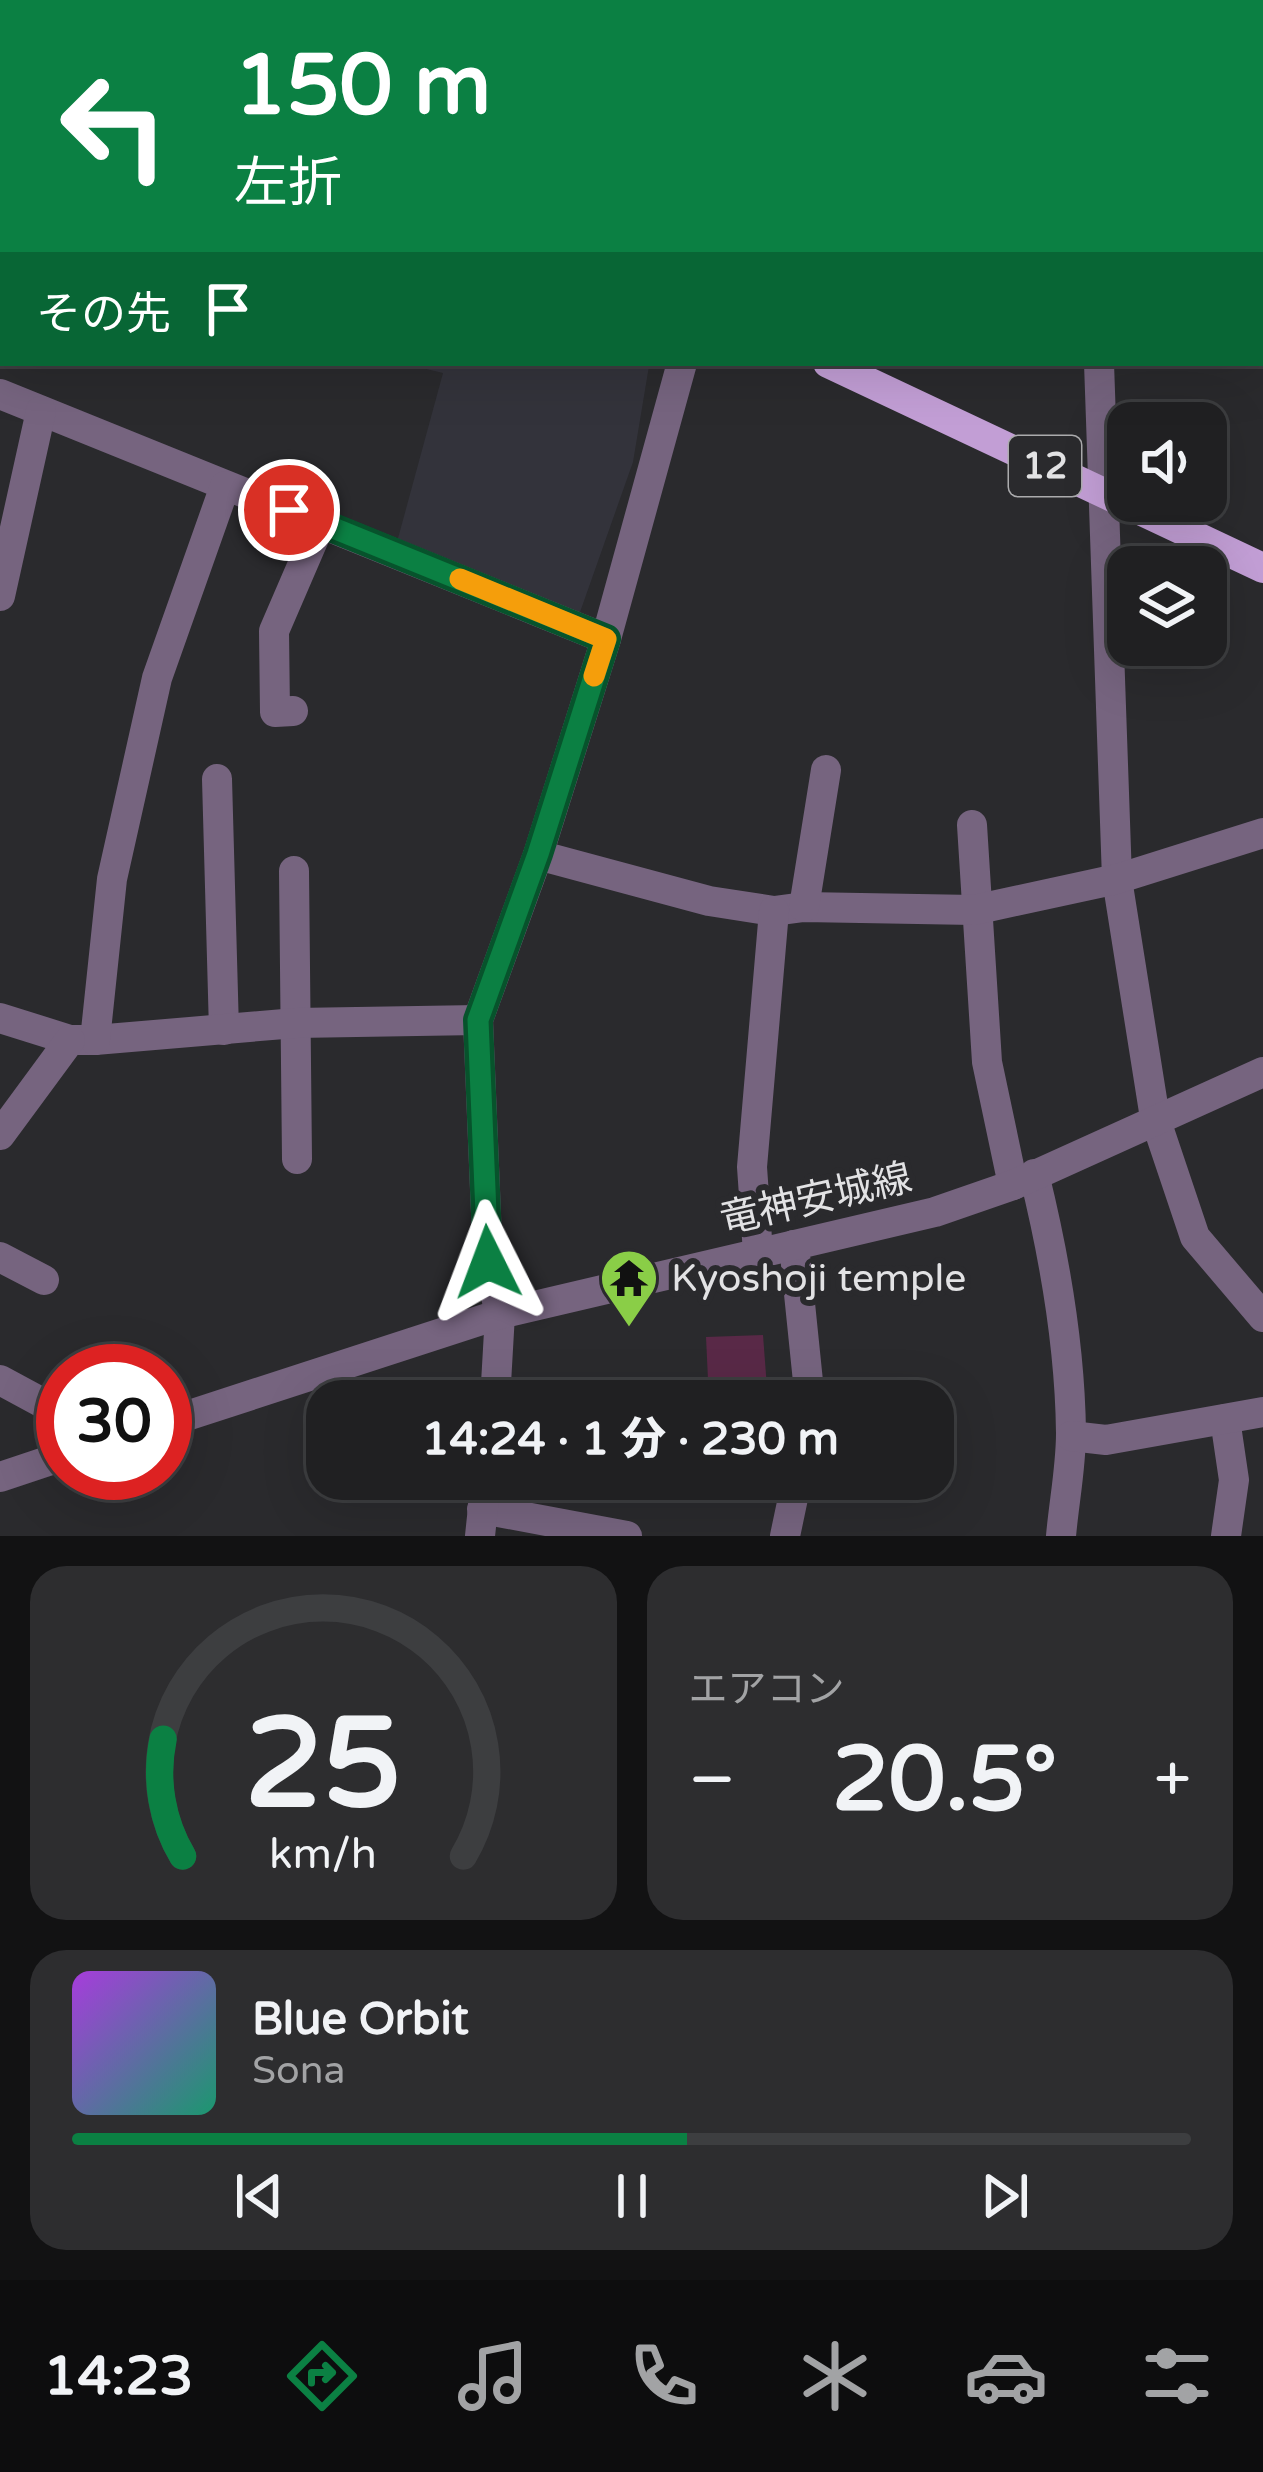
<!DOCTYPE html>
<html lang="ja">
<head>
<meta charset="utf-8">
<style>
  body { margin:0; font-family:"Varela Round","Noto Sans JP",sans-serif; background:#2d2d2f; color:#f1f3f6; height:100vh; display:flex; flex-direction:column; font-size:45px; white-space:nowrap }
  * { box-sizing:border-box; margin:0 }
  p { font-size:39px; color:#a2a3a5 }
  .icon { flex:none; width:66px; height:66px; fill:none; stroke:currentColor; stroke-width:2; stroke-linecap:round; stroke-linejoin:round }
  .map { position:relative; height:1536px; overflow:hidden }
  .drawer { display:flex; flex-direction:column; gap:30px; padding:30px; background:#121213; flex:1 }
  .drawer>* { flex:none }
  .banner { position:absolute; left:0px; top:0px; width:1263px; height:366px; box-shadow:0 12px 48px #0002,0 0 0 3px #3d3e40; background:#0b8043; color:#fff; overflow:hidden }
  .controls { position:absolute; left:1107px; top:402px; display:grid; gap:24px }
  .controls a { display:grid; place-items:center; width:120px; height:120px; border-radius:24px; background:#202022; box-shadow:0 12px 48px #0002,0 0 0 3px #3d3e40; font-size:60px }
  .speed { position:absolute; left:36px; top:1344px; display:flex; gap:24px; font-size:60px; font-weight:700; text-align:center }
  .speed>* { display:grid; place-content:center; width:156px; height:156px; border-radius:50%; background:#202022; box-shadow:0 12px 48px #0002,0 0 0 3px #3d3e40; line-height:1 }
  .speed .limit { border:18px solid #d22; background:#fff; color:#111 }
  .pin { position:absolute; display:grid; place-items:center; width:102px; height:102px; color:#fff; margin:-51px; border:6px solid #fff; border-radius:50%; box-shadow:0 3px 12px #0007 }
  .me { position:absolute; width:132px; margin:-66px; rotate:357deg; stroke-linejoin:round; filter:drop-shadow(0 0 9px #0008) }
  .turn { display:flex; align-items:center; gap:42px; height:252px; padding:0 36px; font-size:54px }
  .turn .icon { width:156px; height:156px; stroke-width:2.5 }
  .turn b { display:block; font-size:84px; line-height:102px }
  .then { display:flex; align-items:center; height:114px; padding:0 36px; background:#0003; gap:24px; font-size:45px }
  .big { font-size:90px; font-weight:800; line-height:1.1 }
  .drawer .card { flex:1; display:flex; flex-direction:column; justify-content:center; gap:18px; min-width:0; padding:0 42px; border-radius:36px; background:#2d2d2f }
  .drawer .dial { align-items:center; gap:0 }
  .dial svg { height:312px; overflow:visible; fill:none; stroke:#3d3e40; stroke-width:7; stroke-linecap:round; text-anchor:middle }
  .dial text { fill:#f1f3f6; stroke:none }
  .song { display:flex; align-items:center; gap:36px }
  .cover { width:144px; height:144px; border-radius:18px; background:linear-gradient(135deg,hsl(280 70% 55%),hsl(160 70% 35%)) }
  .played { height:12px; border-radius:6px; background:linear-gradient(90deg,#0b8043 55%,#3d3e40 55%) }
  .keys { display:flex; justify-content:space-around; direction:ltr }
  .heat { display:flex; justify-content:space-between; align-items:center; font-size:66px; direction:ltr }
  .drawer .tiles { flex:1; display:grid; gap:30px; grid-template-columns:1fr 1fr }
  .card:last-child { grid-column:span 2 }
  .trip { position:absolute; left:306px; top:1380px; width:648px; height:120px; border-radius:36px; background:#202022; box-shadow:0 12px 48px #0002,0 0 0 3px #3d3e40; font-weight:800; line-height:120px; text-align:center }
  .tab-bar { display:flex; height:192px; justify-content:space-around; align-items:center; background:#0d0d0e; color:#a2a3a5 }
  .tab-bar .icon { width:84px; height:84px }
  .tab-bar .selected { color:#0b8043 }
  .tab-bar b { font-size:54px; color:#f1f3f6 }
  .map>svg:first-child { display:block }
  .built { fill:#33333b }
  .green { fill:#592947 }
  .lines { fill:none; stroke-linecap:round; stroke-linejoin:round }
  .minor { stroke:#76647f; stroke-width:30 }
  .major { stroke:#c29ed5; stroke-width:30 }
  .route-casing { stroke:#07532c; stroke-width:30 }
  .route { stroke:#0b8043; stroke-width:21 }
  .slow { stroke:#f59e0b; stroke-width:21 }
  .labels { text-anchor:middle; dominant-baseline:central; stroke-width:12; stroke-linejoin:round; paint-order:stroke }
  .shield { fill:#2a2a2d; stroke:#ababad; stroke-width:3 }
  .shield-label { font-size:36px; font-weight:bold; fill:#e2e2e4 }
  .street-label { font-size:39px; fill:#e2e2e4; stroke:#2a2a2d }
  .poi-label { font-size:39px; fill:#e2e2e4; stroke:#2a2a2d; text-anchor:start }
</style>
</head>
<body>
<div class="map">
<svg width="1263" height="1536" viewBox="0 0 1263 1536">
  <rect width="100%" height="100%" fill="#2a2a2d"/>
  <polygon class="built" points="402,363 649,366 633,462 573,632 394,553 443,373"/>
  <polygon class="green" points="763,1335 768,1401 709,1401 706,1337"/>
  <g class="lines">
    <g class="minor">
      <polyline points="554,0 558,3"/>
      <polyline points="650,0 651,3"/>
      <polyline points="1073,0 1076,3"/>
      <polyline points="1235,3 1263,1"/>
      <polyline points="1099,363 1117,879 1155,1118 1195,1237 1263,1317"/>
      <polyline points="0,394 606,639"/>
      <polyline points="0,596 41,411"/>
      <polyline points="293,711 275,712 274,631 321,522"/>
      <polyline points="217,779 224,1030"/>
      <polyline points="972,825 987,1062 1013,1185"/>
      <polyline points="538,855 709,901 774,911 804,907 974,910 1117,879 1263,833"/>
      <polyline points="294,871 297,1159"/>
      <polyline points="804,907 826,770"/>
      <polyline points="0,1018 70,1040 95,1040 296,1023 478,1020"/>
      <polyline points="95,1040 112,879 157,678 225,486"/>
      <polyline points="0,1135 70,1040"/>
      <path d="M1034,1174C1055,1259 1070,1345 1071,1433C1071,1467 1064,1502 1061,1536"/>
      <polyline points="794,1245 810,1401"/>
      <polyline points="758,1253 752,1167 774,911"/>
      <polyline points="0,1257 44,1280"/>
      <polyline points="0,1380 63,1414"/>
      <polyline points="495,1401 500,1314 488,1262 478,1020 538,855 606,639 682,363"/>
      <polyline points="1225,1419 1234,1480 1226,1536"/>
      <polyline points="165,1423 500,1314 935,1212 1013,1185 1263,1072"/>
      <polyline points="1071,1436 1106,1440 1263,1412"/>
      <polyline points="0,1477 63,1456"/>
      <polyline points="482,1509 627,1536"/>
      <polyline points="480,1536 486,1479"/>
      <polyline points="785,1536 797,1479"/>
    </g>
    <g class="major">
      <polyline points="63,0 69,3"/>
      <polyline points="828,363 1263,568"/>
    </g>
  </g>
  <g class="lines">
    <defs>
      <polyline id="route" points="289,510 606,639 538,854 478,1020 488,1262"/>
    </defs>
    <use href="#route" class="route-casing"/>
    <use href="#route" class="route"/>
    <polyline class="slow" points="460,579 606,639 594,676"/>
  </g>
  <defs>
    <symbol id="temple-pin" viewBox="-11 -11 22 30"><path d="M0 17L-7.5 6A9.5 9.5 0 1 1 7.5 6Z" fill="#8ace47" stroke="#2a2a2d"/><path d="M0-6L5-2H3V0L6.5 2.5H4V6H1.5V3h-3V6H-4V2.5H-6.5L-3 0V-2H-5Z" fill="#111"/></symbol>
  </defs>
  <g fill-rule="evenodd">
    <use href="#temple-pin" x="596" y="1245" width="66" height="90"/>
  </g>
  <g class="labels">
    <rect class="shield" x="1009" y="436" width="72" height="60" rx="9"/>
    <g class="shield-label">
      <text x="1045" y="466">12</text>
    </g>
    <g class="street-label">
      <text transform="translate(816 1199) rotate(-13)">竜神安城線</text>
    </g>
    <g class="poi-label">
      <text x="671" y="1278">Kyoshoji temple</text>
    </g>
  </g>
</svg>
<div class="controls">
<a><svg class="icon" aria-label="sound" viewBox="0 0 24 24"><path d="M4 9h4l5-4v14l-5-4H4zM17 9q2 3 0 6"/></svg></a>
<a><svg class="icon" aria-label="layers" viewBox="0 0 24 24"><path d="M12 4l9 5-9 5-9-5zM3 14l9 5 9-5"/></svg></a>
</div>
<div class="speed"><div class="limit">30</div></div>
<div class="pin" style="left:289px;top:510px;background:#d93025"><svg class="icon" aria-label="arrive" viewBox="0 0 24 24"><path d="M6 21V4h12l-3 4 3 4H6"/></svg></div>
<svg class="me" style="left:488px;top:1262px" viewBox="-20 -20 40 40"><path d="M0-17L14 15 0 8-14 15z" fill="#0b8043" stroke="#fff" stroke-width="4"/></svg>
<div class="trip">14:24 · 1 分 · 230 m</div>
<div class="banner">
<div class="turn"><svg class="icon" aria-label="left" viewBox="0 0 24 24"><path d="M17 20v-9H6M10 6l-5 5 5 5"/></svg><div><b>150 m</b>左折</div></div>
<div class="then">その先<svg class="icon" aria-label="arrive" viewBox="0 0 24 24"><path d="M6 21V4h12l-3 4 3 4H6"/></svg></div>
</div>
</div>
<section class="drawer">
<div class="tiles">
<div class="card dial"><svg viewBox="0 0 100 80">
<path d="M14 69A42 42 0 1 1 86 69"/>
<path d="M14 69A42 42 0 0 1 9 39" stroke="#0b8043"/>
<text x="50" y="56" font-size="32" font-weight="700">25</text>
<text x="50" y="72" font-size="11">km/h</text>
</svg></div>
<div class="card"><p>エアコン</p>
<div class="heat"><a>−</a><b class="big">20.5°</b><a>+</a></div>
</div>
<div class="card">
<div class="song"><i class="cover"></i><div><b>Blue Orbit</b><p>Sona</p></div></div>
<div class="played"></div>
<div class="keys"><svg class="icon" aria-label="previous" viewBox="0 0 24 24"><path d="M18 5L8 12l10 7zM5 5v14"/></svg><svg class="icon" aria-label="pause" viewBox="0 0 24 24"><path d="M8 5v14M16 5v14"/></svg><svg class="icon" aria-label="next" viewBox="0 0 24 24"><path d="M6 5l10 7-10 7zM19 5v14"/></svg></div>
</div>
</div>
</section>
<nav class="tab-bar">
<b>14:23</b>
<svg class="icon selected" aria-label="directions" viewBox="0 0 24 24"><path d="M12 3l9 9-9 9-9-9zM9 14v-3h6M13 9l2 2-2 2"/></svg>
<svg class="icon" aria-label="music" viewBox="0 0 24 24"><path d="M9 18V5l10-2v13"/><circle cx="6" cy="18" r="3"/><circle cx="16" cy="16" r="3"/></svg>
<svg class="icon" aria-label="phone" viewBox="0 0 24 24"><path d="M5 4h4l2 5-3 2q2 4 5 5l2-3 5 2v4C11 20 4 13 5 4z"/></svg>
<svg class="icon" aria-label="climate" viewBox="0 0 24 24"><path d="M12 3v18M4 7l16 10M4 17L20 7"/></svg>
<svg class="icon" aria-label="car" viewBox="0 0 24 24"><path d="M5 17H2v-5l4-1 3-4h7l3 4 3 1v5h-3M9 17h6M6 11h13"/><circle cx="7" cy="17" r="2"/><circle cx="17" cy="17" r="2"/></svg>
<svg class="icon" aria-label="filters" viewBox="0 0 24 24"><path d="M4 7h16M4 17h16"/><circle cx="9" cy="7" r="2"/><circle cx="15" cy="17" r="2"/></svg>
</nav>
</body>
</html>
